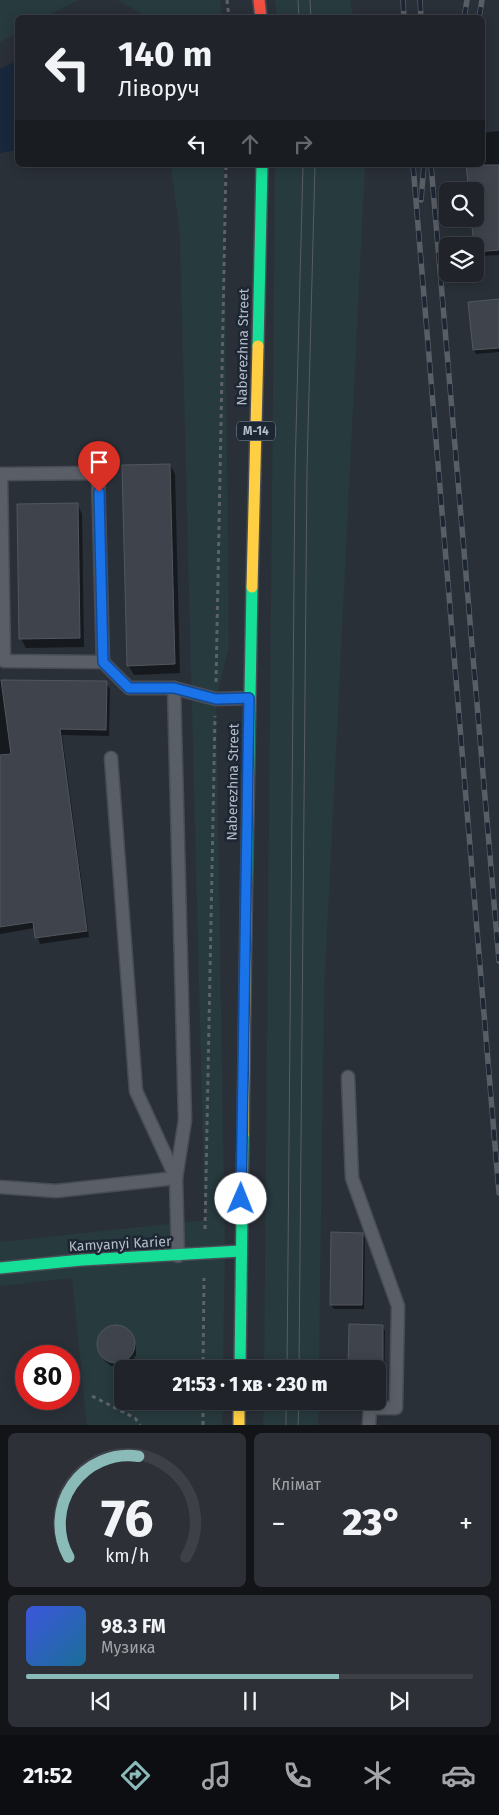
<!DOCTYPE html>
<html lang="uk">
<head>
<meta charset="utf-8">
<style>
  body { margin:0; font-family:"Fira Sans",sans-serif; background:#2d3036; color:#f1f3f6; height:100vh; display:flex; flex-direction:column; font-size:19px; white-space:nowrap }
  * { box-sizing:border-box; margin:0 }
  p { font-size:16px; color:#a2a4a8 }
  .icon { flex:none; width:28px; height:28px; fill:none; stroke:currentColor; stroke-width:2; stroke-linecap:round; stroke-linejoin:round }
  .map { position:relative; height:1425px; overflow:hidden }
  .drawer { display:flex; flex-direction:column; gap:8px; padding:8px; background:#121417; flex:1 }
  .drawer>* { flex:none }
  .hud { position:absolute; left:15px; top:15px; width:470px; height:152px; border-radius:8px; box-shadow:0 2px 12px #0003,0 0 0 1px #3d4147; background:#20242a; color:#f1f3f6; overflow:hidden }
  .fabs { position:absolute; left:439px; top:182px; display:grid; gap:10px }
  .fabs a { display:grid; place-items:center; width:45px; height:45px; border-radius:8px; background:#20242a; box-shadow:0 2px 12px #0003,0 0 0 1px #3d4147; font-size:25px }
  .speed { position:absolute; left:15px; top:1345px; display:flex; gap:10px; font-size:25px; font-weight:700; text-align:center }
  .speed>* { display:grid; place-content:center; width:65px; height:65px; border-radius:50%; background:#20242a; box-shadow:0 2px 12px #0003,0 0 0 1px #3d4147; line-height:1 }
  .speed .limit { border:8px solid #d22; background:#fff; color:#111 }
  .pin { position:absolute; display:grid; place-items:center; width:42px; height:42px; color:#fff; margin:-51px -21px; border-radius:50% 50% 50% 0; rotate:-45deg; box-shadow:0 0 5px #0007 }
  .pin .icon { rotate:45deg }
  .me { position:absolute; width:55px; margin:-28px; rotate:1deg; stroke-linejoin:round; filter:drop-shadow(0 0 4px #0008) }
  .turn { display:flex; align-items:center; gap:18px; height:105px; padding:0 20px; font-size:22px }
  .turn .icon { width:65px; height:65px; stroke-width:2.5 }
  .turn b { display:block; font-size:35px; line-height:42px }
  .lanes { display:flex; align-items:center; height:48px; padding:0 20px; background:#0003; justify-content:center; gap:25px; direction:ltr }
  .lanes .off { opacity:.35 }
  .big { font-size:38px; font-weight:800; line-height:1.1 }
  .drawer .widget { flex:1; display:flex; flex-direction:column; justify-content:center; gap:8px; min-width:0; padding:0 18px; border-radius:8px; background:#2d3036 }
  .drawer .dial { align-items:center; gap:0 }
  .dial svg { height:130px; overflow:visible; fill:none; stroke:#3d4147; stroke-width:7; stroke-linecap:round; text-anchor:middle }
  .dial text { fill:#f1f3f6; stroke:none }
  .song { display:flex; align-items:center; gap:15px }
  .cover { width:60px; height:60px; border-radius:8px; background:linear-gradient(135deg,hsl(230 70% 55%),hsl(200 70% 35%)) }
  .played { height:5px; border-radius:2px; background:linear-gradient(90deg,#8bbbb9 70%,#3d4147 70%) }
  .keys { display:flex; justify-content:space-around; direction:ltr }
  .heat { display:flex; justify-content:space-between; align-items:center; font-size:28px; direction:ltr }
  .drawer .tiles { flex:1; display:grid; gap:8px; grid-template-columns:1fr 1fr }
  .widget:last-child { grid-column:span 2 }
  .trip { position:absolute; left:114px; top:1360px; width:272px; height:50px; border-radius:8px; background:#20242a; box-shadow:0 2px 12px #0003,0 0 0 1px #3d4147; font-weight:800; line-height:50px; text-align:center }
  .tabs { display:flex; height:80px; justify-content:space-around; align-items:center; background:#0d0e11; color:#a2a4a8 }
  .tabs .icon { width:35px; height:35px }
  .tabs .on { color:#8bbbb9 }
  .tabs b { font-size:22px; color:#f1f3f6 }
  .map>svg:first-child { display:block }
  .green { fill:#273a3e }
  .water { fill:#19273c }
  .shadow { fill:#0007 }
  .building { fill:#3f444c; stroke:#52575f }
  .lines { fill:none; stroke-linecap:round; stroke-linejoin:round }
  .lane-casing { stroke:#484c55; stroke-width:15 }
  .fast-casing { stroke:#484c55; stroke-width:14 }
  .slow-casing { stroke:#484c55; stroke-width:14 }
  .jam-casing { stroke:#484c55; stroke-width:14 }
  .path { stroke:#5c6268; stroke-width:3; stroke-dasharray:4 4; stroke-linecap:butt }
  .lane { stroke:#5a5e66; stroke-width:12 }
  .fast { stroke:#16e098; stroke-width:11 }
  .slow { stroke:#ffcf43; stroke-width:11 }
  .jam { stroke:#f24e42; stroke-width:11 }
  .tram { stroke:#595d64; stroke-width:1 }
  .rail-casing { stroke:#595d64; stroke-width:5.5 }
  .rail { stroke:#1d2633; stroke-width:4; stroke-dasharray:11; stroke-linecap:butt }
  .route-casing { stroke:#114b97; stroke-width:12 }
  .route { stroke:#1a73e8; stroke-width:9 }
  .labels { text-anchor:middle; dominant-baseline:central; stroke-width:5; stroke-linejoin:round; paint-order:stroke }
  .shield { fill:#1d2633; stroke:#878f9c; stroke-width:1 }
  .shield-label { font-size:12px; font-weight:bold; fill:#b4bcc9 }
  .street-label { font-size:14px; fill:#b4bcc9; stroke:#1d2633 }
</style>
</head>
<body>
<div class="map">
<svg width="499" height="1425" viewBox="0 0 499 1425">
  <rect width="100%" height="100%" fill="#2a3038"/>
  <g class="green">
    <polygon points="0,0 78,0 45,17 18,18 17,33 0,42"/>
    <polygon points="118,0 220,0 222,17 142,17 139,12"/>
    <polygon points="275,0 350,0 353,17 277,17"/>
    <polygon points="171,165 224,165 229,646 216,699 225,1252 223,1369 122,1369 122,1401 223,1401 222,1425 87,1425 72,1278 0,1286 0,1242 205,1220 180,236"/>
    <polygon points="275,165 365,165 324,994 319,1369 264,1369"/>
    <polygon points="264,1401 319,1401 318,1425 263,1425"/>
  </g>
  <polygon class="water" points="17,61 17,150 0,153 0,69"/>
  <g class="shadow">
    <polygon points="499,131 499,255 478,256 475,252 472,219 475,219 475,191 470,191 468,165 482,165 482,133"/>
    <polygon points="499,300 499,352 476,354 474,350"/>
    <polygon points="170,465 175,474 180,673 134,675 128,665"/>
    <polygon points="77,504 82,514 84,647 26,648 21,639"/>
    <polygon points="0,681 106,683 110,689 109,736 62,735 89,937 40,944 35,928 0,934"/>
    <polygon points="362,1234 365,1238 364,1309 334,1309 331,1305"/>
    <polygon points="382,1326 385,1331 384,1399 378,1399 378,1369"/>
    <polygon points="118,1327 127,1331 136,1345 136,1355 131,1363 121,1367 111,1366 104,1360 98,1345 100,1335 108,1328"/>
  </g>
  <g class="building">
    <polygon points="466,165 499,165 499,250 475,252 471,219 475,219 475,191 469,191"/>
    <polygon points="499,299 499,348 473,350 468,302"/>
    <polygon points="170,464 175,664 127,666 122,465"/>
    <polygon points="78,503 80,638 19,639 17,504"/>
    <polygon points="1,680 107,681 106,730 60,729 87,931 35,938 33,922 0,927 0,755 11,754"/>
    <polygon points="331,1232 363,1233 362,1305 330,1305"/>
    <polygon points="349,1324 383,1325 383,1369 348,1369"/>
    <circle cx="116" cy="1344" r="19"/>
  </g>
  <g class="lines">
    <defs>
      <g id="lane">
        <polyline points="103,662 4,661 1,474 98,473 103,662 129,688 174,688 216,699 249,698"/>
        <polyline points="174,688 185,1120 176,1178 178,1256"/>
        <polyline points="111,758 136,1091 176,1178"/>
        <polyline points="348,1077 352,1178 398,1306 396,1408 370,1408 369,1425"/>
        <polyline points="0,1187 56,1191 176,1178"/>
      </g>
      <g id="fast">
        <polyline points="258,346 262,165"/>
        <polyline points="246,914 252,587"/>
        <polyline points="0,1268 82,1260 241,1251"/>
        <polyline points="240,1369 243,1135"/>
      </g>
      <g id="slow">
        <polyline points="252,587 258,346"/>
        <polyline points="243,1135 246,914"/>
        <polyline points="239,1401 239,1425"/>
      </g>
      <polyline id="jam" points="259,0 261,18"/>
    </defs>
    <use href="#lane" class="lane-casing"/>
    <use href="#fast" class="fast-casing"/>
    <use href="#slow" class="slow-casing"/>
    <use href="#jam" class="jam-casing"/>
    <g class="path">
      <polyline points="227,0 229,18"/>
      <polyline points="216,682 226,165"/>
      <polyline points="205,1229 215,716"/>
      <polyline points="203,1369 204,1278"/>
      <polyline points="92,1396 135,1418 140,1425"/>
      <polyline points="203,1425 203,1401"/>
    </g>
    <use href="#lane" class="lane"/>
    <use href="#fast" class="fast"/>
    <use href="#slow" class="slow"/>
    <use href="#jam" class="jam"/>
    <g class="tram">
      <polyline points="298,0 299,18"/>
      <polyline points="310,0 311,18"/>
      <polyline points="287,1369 295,471 303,165"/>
      <polyline points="299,1369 307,469 315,165"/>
      <polyline points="286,1425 286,1401"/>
      <polyline points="298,1425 299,1401"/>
    </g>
    <defs>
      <g id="rail">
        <polyline points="403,0 404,18"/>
        <polyline points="420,0 421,18"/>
        <polyline points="464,18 467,0"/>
        <polyline points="479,18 482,0"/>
        <polyline points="413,165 499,1193"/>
        <polyline points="431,165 499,961"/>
        <polyline points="421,200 424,165"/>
      </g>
    </defs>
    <use href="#rail" class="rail-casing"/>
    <use href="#rail" class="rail"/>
  </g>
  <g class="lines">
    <defs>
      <polyline id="route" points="99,492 103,662 129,688 174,688 216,699 249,698 241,1199"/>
    </defs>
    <use href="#route" class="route-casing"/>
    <use href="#route" class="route"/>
  </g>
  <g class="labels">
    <rect class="shield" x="237" y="421.5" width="38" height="19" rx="4"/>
    <g class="shield-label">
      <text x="256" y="431">М-14</text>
    </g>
    <g class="street-label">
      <text transform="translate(243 347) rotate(-89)">Naberezhna Street</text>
      <text transform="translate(233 782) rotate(-89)">Naberezhna Street</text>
      <text transform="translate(120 1244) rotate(-3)">Kamyanyi Karier</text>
    </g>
  </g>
</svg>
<div class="fabs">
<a><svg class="icon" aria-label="search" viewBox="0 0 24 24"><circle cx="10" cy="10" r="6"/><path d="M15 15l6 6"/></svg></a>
<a><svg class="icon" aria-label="layers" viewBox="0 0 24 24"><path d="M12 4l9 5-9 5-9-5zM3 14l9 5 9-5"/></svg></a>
</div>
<div class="speed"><div class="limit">80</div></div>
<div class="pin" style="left:99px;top:492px;background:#d93025"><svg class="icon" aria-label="arrive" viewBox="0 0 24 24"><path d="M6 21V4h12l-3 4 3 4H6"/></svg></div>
<svg class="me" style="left:241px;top:1199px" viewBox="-20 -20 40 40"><circle r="19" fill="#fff"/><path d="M0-13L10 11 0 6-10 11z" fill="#1a73e8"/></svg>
<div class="trip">21:53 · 1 хв · 230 m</div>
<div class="hud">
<div class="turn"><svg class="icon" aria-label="left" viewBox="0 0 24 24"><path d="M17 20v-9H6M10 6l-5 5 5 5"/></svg><div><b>140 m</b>Ліворуч</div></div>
<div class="lanes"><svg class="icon" aria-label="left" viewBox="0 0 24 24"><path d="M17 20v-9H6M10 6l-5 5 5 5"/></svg><svg class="icon off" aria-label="ahead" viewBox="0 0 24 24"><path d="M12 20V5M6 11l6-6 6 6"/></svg><svg class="icon off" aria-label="right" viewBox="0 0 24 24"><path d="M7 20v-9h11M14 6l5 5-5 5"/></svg></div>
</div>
</div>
<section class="drawer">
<div class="tiles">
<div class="widget dial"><svg viewBox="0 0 100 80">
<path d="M14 69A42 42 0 1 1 86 69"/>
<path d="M14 69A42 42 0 0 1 57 7" stroke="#8bbbb9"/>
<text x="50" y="56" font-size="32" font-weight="700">76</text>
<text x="50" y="72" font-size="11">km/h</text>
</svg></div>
<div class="widget"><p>Клімат</p>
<div class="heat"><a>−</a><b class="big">23°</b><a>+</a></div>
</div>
<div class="widget">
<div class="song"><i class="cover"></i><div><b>98.3 FM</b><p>Музика</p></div></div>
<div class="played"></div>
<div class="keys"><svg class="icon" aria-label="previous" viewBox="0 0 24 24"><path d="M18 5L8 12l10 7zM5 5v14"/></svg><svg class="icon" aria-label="pause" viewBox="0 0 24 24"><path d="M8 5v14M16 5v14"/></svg><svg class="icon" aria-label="next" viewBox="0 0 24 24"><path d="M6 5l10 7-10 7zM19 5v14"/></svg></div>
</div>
</div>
</section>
<nav class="tabs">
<b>21:52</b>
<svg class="icon on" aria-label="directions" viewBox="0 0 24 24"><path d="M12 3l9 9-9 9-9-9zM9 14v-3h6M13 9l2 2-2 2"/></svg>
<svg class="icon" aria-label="music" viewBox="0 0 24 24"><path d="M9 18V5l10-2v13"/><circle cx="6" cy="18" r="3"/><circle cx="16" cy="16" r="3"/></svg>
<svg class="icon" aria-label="phone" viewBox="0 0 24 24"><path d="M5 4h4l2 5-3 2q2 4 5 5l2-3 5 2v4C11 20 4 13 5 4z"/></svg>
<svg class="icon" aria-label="climate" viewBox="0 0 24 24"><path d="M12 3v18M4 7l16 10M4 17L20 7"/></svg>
<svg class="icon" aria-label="car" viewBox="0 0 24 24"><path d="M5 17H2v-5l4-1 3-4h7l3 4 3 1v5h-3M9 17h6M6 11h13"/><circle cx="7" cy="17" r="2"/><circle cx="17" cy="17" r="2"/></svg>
</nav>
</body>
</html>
